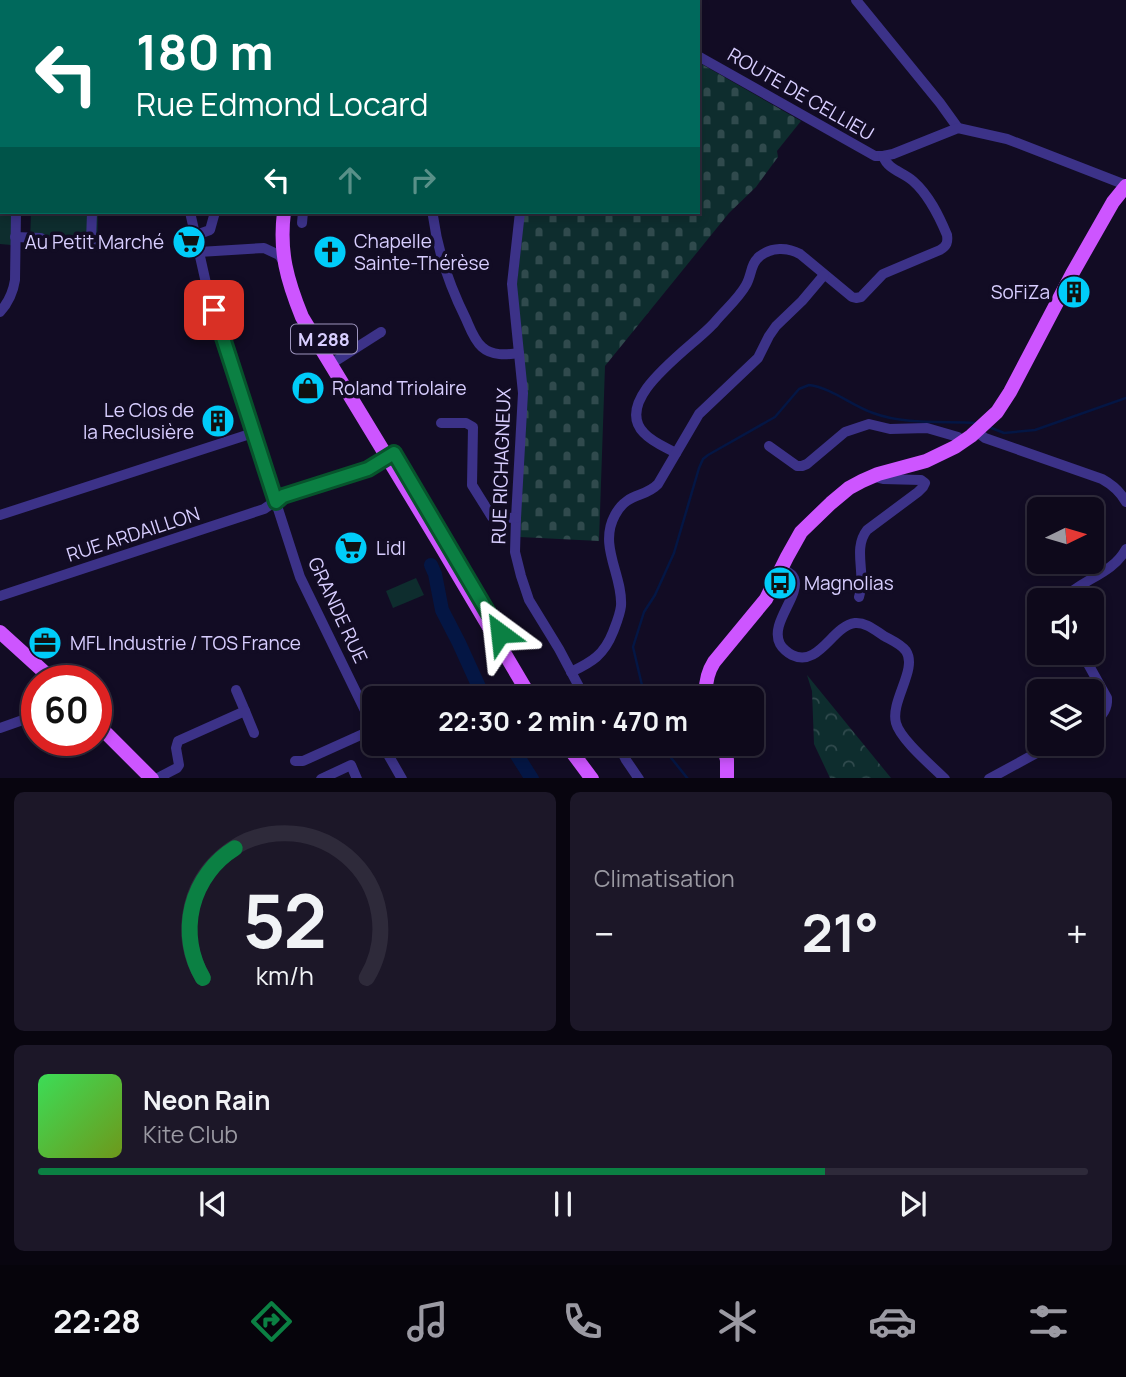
<!DOCTYPE html>
<html lang="fr">
<head>
<meta charset="utf-8">
<style>
  body { margin:0; font-family:Manrope,sans-serif; background:#1c1728; color:#f1f3f6; height:100vh; display:flex; flex-direction:column; font-size:26px; white-space:nowrap }
  * { box-sizing:border-box; margin:0 }
  p { font-size:23px; color:#9b9aa3 }
  .icon { flex:none; width:38px; height:38px; fill:none; stroke:currentColor; stroke-width:2; stroke-linecap:round; stroke-linejoin:round }
  .map { position:relative; height:778px; overflow:hidden }
  .panel { display:flex; flex-direction:column; gap:14px; padding:14px; background:#08050f; flex:1 }
  .panel>* { flex:none }
  .banner { position:absolute; left:0px; top:0px; width:700px; height:214px; box-shadow:0 4px 10px #0003,0 0 0 2px #2e2a3a; background:#00695c; color:#fff; overflow:hidden }
  .needle { width:46px; rotate:85deg }
  .tools { position:absolute; left:1027px; top:497px; display:grid; gap:14px }
  .tools a { display:grid; place-items:center; width:77px; height:77px; border-radius:10px; background:#0e091b; box-shadow:0 4px 10px #0003,0 0 0 2px #2e2a3a; font-size:35px }
  .speed { position:absolute; left:21px; top:665px; display:flex; gap:14px; font-size:35px; font-weight:700; text-align:center }
  .speed>* { display:grid; place-content:center; width:91px; height:91px; border-radius:50%; background:#0e091b; box-shadow:0 4px 10px #0003,0 0 0 2px #2e2a3a; line-height:1 }
  .speed .limit { border:10px solid #d22; background:#fff; color:#111 }
  .pin { position:absolute; display:grid; place-items:center; width:60px; height:60px; color:#fff; margin:-30px; border-radius:14px; box-shadow:0 4px 10px #0006 }
  .me { position:absolute; width:77px; margin:-38px; rotate:330deg; stroke-linejoin:round; filter:drop-shadow(0 0 5px #0008) }
  .turn { display:flex; align-items:center; gap:24px; height:147px; padding:0 21px; font-size:32px }
  .turn .icon { width:91px; height:91px; stroke-width:2.5 }
  .turn b { display:block; font-size:49px; line-height:60px }
  .lanes { display:flex; align-items:center; height:66px; padding:0 21px; background:#0003; justify-content:center; gap:35px; direction:ltr }
  .lanes .off { opacity:.35 }
  .big { font-size:52px; font-weight:700; line-height:1.1 }
  .panel .tile { flex:1; display:flex; flex-direction:column; justify-content:center; gap:10px; min-width:0; padding:0 24px; border-radius:10px; background:#1c1728 }
  .panel .dial { align-items:center; gap:0 }
  .dial svg { height:182px; overflow:visible; fill:none; stroke:#2e2a3a; stroke-width:7; stroke-linecap:round; text-anchor:middle }
  .dial text { fill:#f1f3f6; stroke:none }
  .song { display:flex; align-items:center; gap:21px }
  .cover { width:84px; height:84px; border-radius:10px; background:linear-gradient(135deg,hsl(130 70% 55%),hsl(80 70% 35%)) }
  .played { height:7px; border-radius:4px; background:linear-gradient(90deg,#0b8043 75%,#2e2a3a 75%) }
  .keys { display:flex; justify-content:space-around; direction:ltr }
  .heat { display:flex; justify-content:space-between; align-items:center; font-size:38px; direction:ltr }
  .panel .tiles { flex:1; display:grid; gap:14px; grid-template-columns:1fr 1fr }
  .tile:last-child { grid-column:span 2 }
  .trip { position:absolute; left:362px; top:686px; width:402px; height:70px; border-radius:10px; background:#0e091b; box-shadow:0 4px 10px #0003,0 0 0 2px #2e2a3a; font-weight:700; line-height:70px; text-align:center }
  .menu { display:flex; height:112px; justify-content:space-around; align-items:center; background:#06040b; color:#9b9aa3 }
  .menu .icon { width:49px; height:49px }
  .menu .selected { color:#0b8043 }
  .menu b { font-size:32px; color:#f1f3f6 }
  .map>svg:first-child { display:block }
  .forest { fill:url(#forest-crowns) }
  .cemetery { fill:url(#cemetery-stones) }
  .park { fill:#0e2d2e }
  .lines { fill:none; stroke-linecap:round; stroke-linejoin:round }
  .stream { stroke:#041644; stroke-width:2.5 }
  .river { stroke:#041644; stroke-width:14 }
  .minor { stroke:#3c3288; stroke-width:10 }
  .major { stroke:#cd55ff; stroke-width:14 }
  .route-casing { stroke:#07532c; stroke-width:18 }
  .route { stroke:#0b8043; stroke-width:12 }
  .labels { text-anchor:middle; dominant-baseline:central; stroke-width:7; stroke-linejoin:round; paint-order:stroke }
  .shield { fill:#120c24; stroke:#9d94bd; stroke-width:2 }
  .shield-label { font-size:18px; font-weight:bold; fill:#d8ceff }
  .street-label { font-size:19px; fill:#d8ceff; stroke:#120c24 }
  .poi-label { font-size:19px; fill:#d8ceff; stroke:#120c24; text-anchor:start }
</style>
</head>
<body>
<div class="map">
<svg width="1126" height="779" viewBox="0 0 1126 779">
  <defs>
    <pattern id="forest-crowns" width="20" height="18" patternUnits="userSpaceOnUse" patternTransform="scale(1.75)"><rect width="20" height="18" fill="#0e2d2e"/><path d="M2 6a3 3 0 1 1 6 0M12 15a3 3 0 1 1 6 0" fill="none" stroke="#304a4d"/></pattern>
    <pattern id="cemetery-stones" width="16" height="16" patternUnits="userSpaceOnUse" patternTransform="scale(1.75)"><rect width="16" height="16" fill="#0e2d2e"/><path d="M2 7V4a2 2 0 0 1 4 0v3zM10 15v-3a2 2 0 0 1 4 0v3z" fill="#304a4d"/></pattern>
  </defs>
  <rect width="100%" height="100%" fill="#120c24"/>
  <polygon class="forest" points="807,675 891,778 830,778 814,744 812,691"/>
  <polygon class="cemetery" points="698,62 801,121 777,151 778,157 756,187 729,213 605,366 599,541 520,537 525,388 515,303 524,212 698,212"/>
  <g class="park">
    <polygon points="0,211 11,212 11,245 0,244"/>
    <polygon points="31,212 98,212 97,247 41,246 41,242 30,242"/>
    <polygon points="416,578 424,595 393,608 386,591"/>
  </g>
  <g class="lines">
    <g class="stream">
      <polyline points="989,427 1004,433 1035,430 1126,398"/>
      <path d="M645,698L633,647L644,612L655,595L674,553L699,468L703,459L708,455L775,417L799,389L809,385C832,388 852,406 873,413C905,425 943,421 976,423"/>
      <polyline points="660,744 688,779"/>
    </g>
    <g class="river">
      <polyline points="431,565 435,574 442,610 459,643 484,698"/>
      <polyline points="510,744 532,779"/>
    </g>
    <g class="minor">
      <polyline points="83,0 84,2"/>
      <polyline points="234,0 234,2"/>
      <polyline points="301,0 302,2"/>
      <polyline points="501,0 501,2"/>
      <polyline points="601,0 604,2"/>
      <polyline points="856,0 940,103 958,128"/>
      <polyline points="33,2 39,0"/>
      <polyline points="140,2 140,0"/>
      <polyline points="644,2 645,0"/>
      <polyline points="0,13 2,12"/>
      <polyline points="698,56 875,156 883,156 893,154 958,128 1007,139 1126,185"/>
      <polyline points="190,212 208,292 300,577 374,729"/>
      <polyline points="520,212 512,284 523,393 516,518 515,552 521,576 529,600 559,649 585,698"/>
      <path d="M433,216C438,253 449,285 466,319C470,328 474,340 482,347C492,356 506,355 519,353"/>
      <polyline points="302,223 303,212"/>
      <polyline points="196,235 210,230 215,212"/>
      <polyline points="15,237 41,238 44,241 91,242 92,212"/>
      <polyline points="199,252 264,248 279,255 284,262"/>
      <path d="M0,312C9,302 13,293 15,280L16,212"/>
      <polyline points="337,360 381,332"/>
      <polyline points="441,423 466,423 473,427 472,485 492,517 516,518"/>
      <path d="M977,432L985,438L1102,479C1113,485 1120,491 1126,502"/>
      <polyline points="769,446 797,466 802,466 807,464 845,432 869,424 890,429 927,428 958,437 963,442"/>
      <path d="M676,453C665,447 652,442 644,433C610,398 696,345 715,322C725,310 739,298 746,285C752,275 750,264 760,256C772,247 787,247 800,254L852,297L856,298L861,297L883,274L940,250C947,246 948,242 947,235C939,216 929,195 913,181C903,172 888,170 883,156"/>
      <polyline points="0,515 253,433"/>
      <path d="M782,569C786,571 792,573 794,578C801,596 769,623 780,644C782,648 788,653 792,655C819,668 832,626 855,623C866,622 876,631 884,636C891,640 901,644 906,651C918,669 890,701 896,723C900,739 932,766 945,779"/>
      <polyline points="0,596 264,509 283,496 368,469 394,453"/>
      <path d="M859,597C867,575 852,549 867,530L918,492L923,487L925,483L921,480L883,479L879,478L878,474"/>
      <path d="M1062,600C1081,579 1112,575 1126,549"/>
      <path d="M1082,653L1107,698C1108,710 1102,717 1092,723"/>
      <path d="M571,672C592,662 604,655 613,632C616,624 620,615 621,606C623,575 598,546 615,515C627,492 645,498 658,484L699,414L758,358L769,336L776,326L802,301L824,275"/>
      <polyline points="236,690 245,711"/>
      <polyline points="0,728 37,715"/>
      <polyline points="382,744 402,779"/>
      <polyline points="618,744 626,760 639,779"/>
      <polyline points="295,761 303,761 374,729"/>
      <polyline points="156,779 177,768 179,765 176,748 178,741 245,711 254,733"/>
      <polyline points="321,779 351,765 357,779"/>
      <polyline points="989,779 1053,744"/>
    </g>
    <g class="major">
      <polyline points="292,0 293,2"/>
      <polyline points="420,0 420,2"/>
      <polyline points="0,166 2,165"/>
      <path d="M284,212C279,252 287,280 302,317L438,541L531,698"/>
      <polyline points="0,632 54,681"/>
      <path d="M706,698C705,685 707,673 714,662L766,599L787,557L801,532L831,503L849,488L862,481L878,474L926,461L955,447L971,436L997,412L1010,392L1072,274L1113,202L1126,186"/>
      <polyline points="96,723 152,779"/>
      <polyline points="566,744 592,779"/>
      <polyline points="723,744 727,760 727,779"/>
    </g>
  </g>
  <g class="lines">
    <defs>
      <polyline id="route" points="214,310 276,502 283,496 368,469 394,453 500,633"/>
    </defs>
    <use href="#route" class="route-casing"/>
    <use href="#route" class="route"/>
  </g>
  <defs>
    <symbol id="supermarket-disc" viewBox="-11 -11 22 22"><circle r="9.5" fill="#00ccf9" stroke="#120c24"/><path d="M-6-5.5h2.5l.6 2H6L4.5 2H-2.5L-4.4-4H-6ZM-1.5 3.2a1.3 1.3 0 1 0 .1 0ZM3 3.2a1.3 1.3 0 1 0 .1 0Z" fill="#111"/></symbol>
    <symbol id="church-disc" viewBox="-11 -11 22 22"><circle r="9.5" fill="#00ccf9" stroke="#120c24"/><path d="M-1.2-6h2.4v3.5h3.3v2.4h-3.3V6h-2.4V-.1h-3.3v-2.4h3.3Z" fill="#111"/></symbol>
    <symbol id="building-disc" viewBox="-11 -11 22 22"><circle r="9.5" fill="#00ccf9" stroke="#120c24"/><path d="M-4-6H4V6H1V3H-1V6H-4ZM-2.5-4.3h1.7v1.8h-1.7ZM.8-4.3h1.7v1.8H.8ZM-2.5-1h1.7V.8h-1.7ZM.8-1h1.7V.8H.8Z" fill="#111"/></symbol>
    <symbol id="shop-disc" viewBox="-11 -11 22 22"><circle r="9.5" fill="#00ccf9" stroke="#120c24"/><path d="M-5-2.5h2.3a2.7 3.5 0 0 1 5.4 0H5L5.5 6h-11ZM-1.5-2.5h3a1.5 2.3 0 0 0-3 0Z" fill="#111"/></symbol>
    <symbol id="bus-disc" viewBox="-11 -11 22 22"><circle r="9.5" fill="#00ccf9" stroke="#120c24"/><path d="M-5-6H5V4H4V6H2V4H-2V6H-4V4H-5ZM-3.5-4V0h7V-4ZM-3.5 1.2v1.5H-2V1.2ZM2 1.2v1.5H3.5V1.2Z" fill="#111"/></symbol>
    <symbol id="office-disc" viewBox="-11 -11 22 22"><circle r="9.5" fill="#00ccf9" stroke="#120c24"/><path d="M-6-3h4V-5.5h4V-3h4V5H-6ZM-1-4.5V-3h2v-1.5ZM-6 0V1H6V0Z" fill="#111"/></symbol>
  </defs>
  <g fill-rule="evenodd">
    <use href="#supermarket-disc" x="170" y="223" width="38" height="38"/>
    <use href="#church-disc" x="311" y="233" width="38" height="38"/>
    <use href="#building-disc" x="1055" y="273" width="38" height="38"/>
    <use href="#shop-disc" x="289" y="369" width="38" height="38"/>
    <use href="#building-disc" x="199" y="402" width="38" height="38"/>
    <use href="#supermarket-disc" x="332" y="529" width="38" height="38"/>
    <use href="#bus-disc" x="761" y="564" width="38" height="38"/>
    <use href="#office-disc" x="26" y="624" width="38" height="38"/>
  </g>
  <g class="labels">
    <rect class="shield" x="291" y="324.5" width="66" height="29" rx="5"/>
    <g class="shield-label">
      <text x="324" y="339">M 288</text>
    </g>
    <g class="street-label">
      <text transform="translate(801 94) rotate(30)">ROUTE DE CELLIEU</text>
      <text transform="translate(501 466) rotate(-88)">RUE RICHAGNEUX</text>
      <text transform="translate(133 534) rotate(-18)">RUE ARDAILLON</text>
      <text transform="translate(338 610) rotate(65)">GRANDE RUE</text>
    </g>
    <g class="poi-label">
      <text x="354" y="241">Chapelle<tspan x="354" dy="22">Sainte-Thérèse</tspan></text>
      <text x="164" y="242" text-anchor="end">Au Petit Marché</text>
      <text x="1050" y="292" text-anchor="end">SoFiZa</text>
      <text x="332" y="388">Roland Triolaire</text>
      <text x="194" y="410" text-anchor="end">Le Clos de<tspan x="194" dy="22">la Reclusière</tspan></text>
      <text x="376" y="548">Lidl</text>
      <text x="804" y="583">Magnolias</text>
      <text x="70" y="643">MFL Industrie / TOS France</text>
    </g>
  </g>
</svg>
<div class="tools">
<a><svg class="needle" viewBox="-14 -14 28 28"><path d="M0-13l5 13h-10z" fill="#e53935"/><path d="M0 13l5-13h-10z" fill="#9b9aa3"/></svg></a>
<a><svg class="icon" aria-label="sound" viewBox="0 0 24 24"><path d="M4 9h4l5-4v14l-5-4H4zM17 9q2 3 0 6"/></svg></a>
<a><svg class="icon" aria-label="layers" viewBox="0 0 24 24"><path d="M12 4l9 5-9 5-9-5zM3 14l9 5 9-5"/></svg></a>
</div>
<div class="speed"><div class="limit">60</div></div>
<div class="pin" style="left:214px;top:310px;background:#d93025"><svg class="icon" aria-label="arrive" viewBox="0 0 24 24"><path d="M6 21V4h12l-3 4 3 4H6"/></svg></div>
<svg class="me" style="left:500px;top:633px" viewBox="-20 -20 40 40"><path d="M0-17L14 15 0 8-14 15z" fill="#0b8043" stroke="#fff" stroke-width="4"/></svg>
<div class="trip">22:30 · 2 min · 470 m</div>
<div class="banner">
<div class="turn"><svg class="icon" aria-label="left" viewBox="0 0 24 24"><path d="M17 20v-9H6M10 6l-5 5 5 5"/></svg><div><b>180 m</b>Rue Edmond Locard</div></div>
<div class="lanes"><svg class="icon" aria-label="left" viewBox="0 0 24 24"><path d="M17 20v-9H6M10 6l-5 5 5 5"/></svg><svg class="icon off" aria-label="ahead" viewBox="0 0 24 24"><path d="M12 20V5M6 11l6-6 6 6"/></svg><svg class="icon off" aria-label="right" viewBox="0 0 24 24"><path d="M7 20v-9h11M14 6l5 5-5 5"/></svg></div>
</div>
</div>
<section class="panel">
<div class="tiles">
<div class="tile dial"><svg viewBox="0 0 100 80">
<path d="M14 69A42 42 0 1 1 86 69"/>
<path d="M14 69A42 42 0 0 1 28 12" stroke="#0b8043"/>
<text x="50" y="56" font-size="32" font-weight="700">52</text>
<text x="50" y="72" font-size="11">km/h</text>
</svg></div>
<div class="tile"><p>Climatisation</p>
<div class="heat"><a>−</a><b class="big">21°</b><a>+</a></div>
</div>
<div class="tile">
<div class="song"><i class="cover"></i><div><b>Neon Rain</b><p>Kite Club</p></div></div>
<div class="played"></div>
<div class="keys"><svg class="icon" aria-label="previous" viewBox="0 0 24 24"><path d="M18 5L8 12l10 7zM5 5v14"/></svg><svg class="icon" aria-label="pause" viewBox="0 0 24 24"><path d="M8 5v14M16 5v14"/></svg><svg class="icon" aria-label="next" viewBox="0 0 24 24"><path d="M6 5l10 7-10 7zM19 5v14"/></svg></div>
</div>
</div>
</section>
<nav class="menu">
<b>22:28</b>
<svg class="icon selected" aria-label="directions" viewBox="0 0 24 24"><path d="M12 3l9 9-9 9-9-9zM9 14v-3h6M13 9l2 2-2 2"/></svg>
<svg class="icon" aria-label="music" viewBox="0 0 24 24"><path d="M9 18V5l10-2v13"/><circle cx="6" cy="18" r="3"/><circle cx="16" cy="16" r="3"/></svg>
<svg class="icon" aria-label="phone" viewBox="0 0 24 24"><path d="M5 4h4l2 5-3 2q2 4 5 5l2-3 5 2v4C11 20 4 13 5 4z"/></svg>
<svg class="icon" aria-label="climate" viewBox="0 0 24 24"><path d="M12 3v18M4 7l16 10M4 17L20 7"/></svg>
<svg class="icon" aria-label="car" viewBox="0 0 24 24"><path d="M5 17H2v-5l4-1 3-4h7l3 4 3 1v5h-3M9 17h6M6 11h13"/><circle cx="7" cy="17" r="2"/><circle cx="17" cy="17" r="2"/></svg>
<svg class="icon" aria-label="filters" viewBox="0 0 24 24"><path d="M4 7h16M4 17h16"/><circle cx="9" cy="7" r="2"/><circle cx="15" cy="17" r="2"/></svg>
</nav>
</body>
</html>
